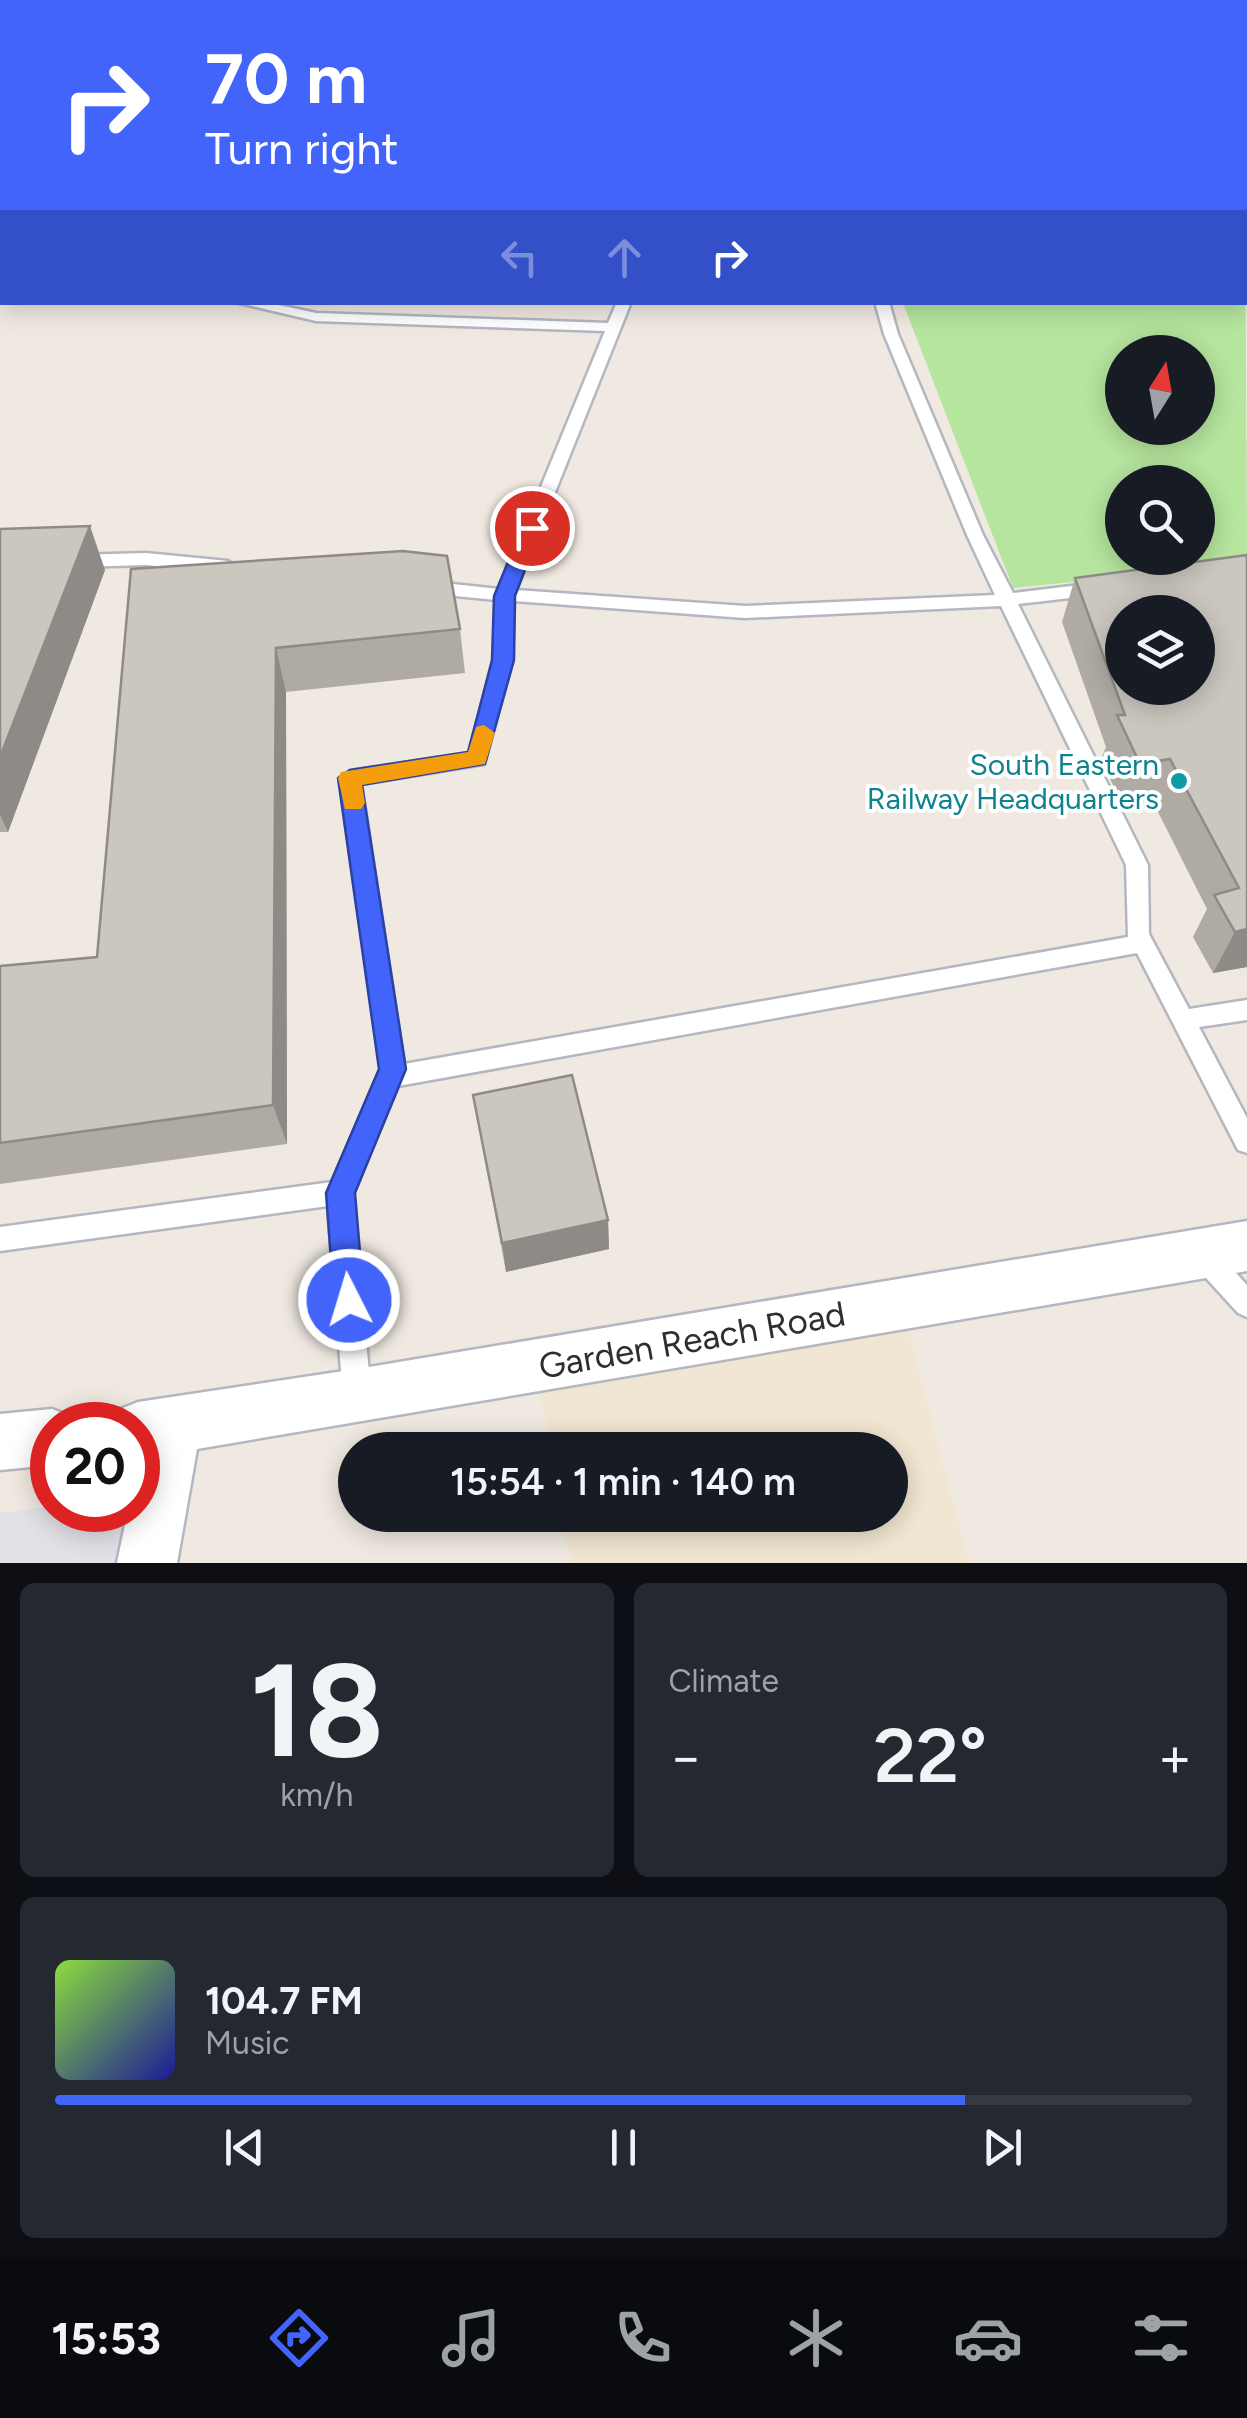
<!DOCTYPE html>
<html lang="en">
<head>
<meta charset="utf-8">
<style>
  body { margin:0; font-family:Figtree,sans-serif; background:#242831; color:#f1f3f6; height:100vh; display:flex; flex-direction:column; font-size:38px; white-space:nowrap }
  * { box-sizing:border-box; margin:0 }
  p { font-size:32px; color:#9ea1a6 }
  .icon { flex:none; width:55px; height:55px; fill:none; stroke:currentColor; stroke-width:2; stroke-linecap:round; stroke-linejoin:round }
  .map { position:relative; height:1563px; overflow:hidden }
  .drawer { display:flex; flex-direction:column; gap:20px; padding:20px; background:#0d0f14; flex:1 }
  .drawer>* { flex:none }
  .banner { position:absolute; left:0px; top:0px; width:1248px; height:305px; box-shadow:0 5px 25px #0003; background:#4264fb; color:#fff; overflow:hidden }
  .needle { width:65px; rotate:11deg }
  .fabs { position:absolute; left:1105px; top:335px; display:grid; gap:20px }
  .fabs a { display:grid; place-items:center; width:110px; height:110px; border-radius:50%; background:#171b24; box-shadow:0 5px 25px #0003; font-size:50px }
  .speed { position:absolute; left:30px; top:1402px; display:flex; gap:20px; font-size:50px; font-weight:700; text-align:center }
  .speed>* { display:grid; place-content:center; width:130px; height:130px; border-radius:50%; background:#171b24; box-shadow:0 5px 25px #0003; line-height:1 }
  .speed .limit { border:15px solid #d22; background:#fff; color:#111 }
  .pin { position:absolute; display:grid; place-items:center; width:85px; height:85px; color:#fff; margin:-42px; border:5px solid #fff; border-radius:50%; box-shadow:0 2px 10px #0007 }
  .me { position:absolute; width:110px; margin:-55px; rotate:355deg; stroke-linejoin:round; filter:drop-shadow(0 0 8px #0008) }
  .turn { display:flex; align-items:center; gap:35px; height:210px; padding:0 40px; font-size:45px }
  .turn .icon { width:130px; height:130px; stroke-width:2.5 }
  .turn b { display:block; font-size:70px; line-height:85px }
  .lanes { display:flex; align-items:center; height:95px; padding:0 40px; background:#0003; justify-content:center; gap:50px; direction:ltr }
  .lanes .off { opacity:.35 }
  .big { font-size:75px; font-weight:600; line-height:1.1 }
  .drawer .card { flex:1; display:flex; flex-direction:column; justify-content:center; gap:15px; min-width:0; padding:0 35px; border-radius:15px; background:#242831 }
  .drawer .dial { align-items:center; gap:0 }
  .dial b { font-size:130px; line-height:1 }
  .song { display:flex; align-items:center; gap:30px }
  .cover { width:120px; height:120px; border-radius:15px; background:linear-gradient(135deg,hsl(90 70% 55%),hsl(240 70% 35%)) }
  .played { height:10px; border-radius:5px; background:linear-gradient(90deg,#4264fb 80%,#363941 80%) }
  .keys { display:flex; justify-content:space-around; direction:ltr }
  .heat { display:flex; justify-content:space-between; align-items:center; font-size:55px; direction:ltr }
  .drawer .tiles { flex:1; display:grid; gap:20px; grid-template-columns:1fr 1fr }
  .card:last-child { grid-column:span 2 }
  .trip { position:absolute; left:338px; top:1432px; width:570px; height:100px; border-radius:50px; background:#171b24; box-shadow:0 5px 25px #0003; font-weight:600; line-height:100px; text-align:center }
  .menu { display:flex; height:160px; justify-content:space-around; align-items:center; background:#090b0e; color:#9ea1a6 }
  .menu .icon { width:70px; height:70px }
  .menu .on { color:#4264fb }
  .menu b { font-size:45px; color:#f1f3f6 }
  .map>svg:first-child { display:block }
  .industrial { fill:#e3e1e8 }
  .education { fill:#f0e6d1 }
  .green { fill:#b6e59e; fill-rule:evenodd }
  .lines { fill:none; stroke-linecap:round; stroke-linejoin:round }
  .lane-casing { stroke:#b4b7c1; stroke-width:5 }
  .street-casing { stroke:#b4b7c1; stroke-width:5 }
  .lane { fill:#fff; fill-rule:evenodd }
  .street { fill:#fff; fill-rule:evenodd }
  .wall { fill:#afaba4 }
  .shaded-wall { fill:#8e8b86 }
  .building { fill:#cbc7bf; stroke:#8e8b86; stroke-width:2.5; fill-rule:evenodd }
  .route { fill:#4264fb; stroke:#2b41a3; stroke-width:2.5 }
  .slow { fill:#f59e0b }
  .culture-dot { fill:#0f9aa8; stroke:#fff; stroke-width:4 }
  .labels { text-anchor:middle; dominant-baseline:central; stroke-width:8; stroke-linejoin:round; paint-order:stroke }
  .culture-label { font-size:30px; fill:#0d838f; stroke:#fff; text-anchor:end }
  .near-street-label { font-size:35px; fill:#2e2e2e; stroke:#fff }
</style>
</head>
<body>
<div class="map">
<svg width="1247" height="1563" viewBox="0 0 1247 1563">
  <rect width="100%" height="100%" fill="#efe9e1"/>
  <polygon class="industrial" points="52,1506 52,1510 136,1510 125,1563 0,1563 0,1513"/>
  <polygon class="education" points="905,1318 969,1563 571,1563 562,1515 890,1515 890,1450 551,1450 539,1385"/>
  <path class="green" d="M1245,177L1247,564L1013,588L903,303L1245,302ZM1122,352H1198V428H1122ZM1122,482H1198V558H1122Z"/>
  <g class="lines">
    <defs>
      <g id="lane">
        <polygon points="267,0 287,0 288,2 270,2"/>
        <rect x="1245" y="11" width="2" height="6"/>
        <rect x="1245" y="57" width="2" height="7"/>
        <rect x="0" y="59" width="2" height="6"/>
        <rect x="1245" y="169" width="2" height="8"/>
        <rect x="0" y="264" width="2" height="8"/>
        <path d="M235,302H265L316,313L608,323L617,302H631L516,590L745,606L995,595L967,535L884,334L875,302H889L898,334L983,535L1013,593L1096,583L1105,589L1096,595L1018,604L1148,865L1149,934L1189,1009L1247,1000V1020L1199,1027L1247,1118V1153L1238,1150L1137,953L398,1086L353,1193L371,1396L367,1406L357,1410L347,1406L343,1396L328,1206L0,1251V1227L332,1182L381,1069L340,778L350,771L469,753L494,659L496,600L425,593L416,587L425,581L499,589L605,331L316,321ZM514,601L745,618L1001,606L1126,865L1128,937L404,1064L361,784L484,764L512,659Z"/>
        <polygon points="146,553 228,561 237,567 228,573 146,565 77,567 68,561 77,555"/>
        <polygon points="1205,1246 1214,1249 1247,1285 1247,1317 1238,1313 1196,1267 1192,1258 1196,1249"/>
      </g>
      <g id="street">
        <polygon points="1247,1221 1247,1271 197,1449 177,1563 117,1563 128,1510 138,1510 138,1425 112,1425 118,1410 138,1402 357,1369"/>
        <polygon points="52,1409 72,1417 75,1425 52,1425 52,1465 0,1470 0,1414"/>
      </g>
    </defs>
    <use href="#lane" class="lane-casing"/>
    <use href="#street" class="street-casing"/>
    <use href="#lane" class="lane"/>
    <use href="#street" class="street"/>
  </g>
  <g class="wall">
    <polygon points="1245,82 1247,86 1247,162 1245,162"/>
    <polygon points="0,529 105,570 8,832 0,832"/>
    <polygon points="1247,555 1247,967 1213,973 1193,937 1207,909 1153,802 1123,807 1101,759 1106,747 1062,622 1075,578"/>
    <polygon points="131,569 460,629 465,673 286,692 287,1144 0,1184 0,966 97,957"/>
    <polygon points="473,1095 608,1220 609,1249 506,1272"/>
  </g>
  <g class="shaded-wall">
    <polygon points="90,526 105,570 8,832 0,815 0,757"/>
    <polygon points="276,648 286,692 287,1144 273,1105"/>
    <polygon points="1247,929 1247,967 1213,973 1235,932"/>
    <polygon points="608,1220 609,1249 506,1272 502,1243"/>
  </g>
  <g class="building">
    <polygon points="981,0 1118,0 1119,2 981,2"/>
    <polygon points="1245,82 1247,86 1247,122 1245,122"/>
    <polygon points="90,526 0,757 0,529"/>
    <polygon points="403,551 447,556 460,629 276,648 273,1105 0,1143 0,966 97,957 131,569"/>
    <path d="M1247,555V929L1235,932L1214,895L1239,888L1170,759L1140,764L1117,715H1125L1075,578ZM1122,612H1198V688H1122Z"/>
    <polygon points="572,1075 608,1220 502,1243 473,1095"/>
  </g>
  <polygon class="route" points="532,522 541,528 515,596 514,660 485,764 362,785 406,1069 355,1193 364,1300 360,1311 349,1315 339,1311 334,1300 326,1193 379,1069 338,778 350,770 468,752 492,660 494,596 522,528"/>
  <polygon class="slow" points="484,725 495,733 485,764 362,785 365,803 361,809 345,809 338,778 341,772 468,752 476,727"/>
  <circle class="culture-dot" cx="1179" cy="781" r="10"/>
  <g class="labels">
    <g class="culture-label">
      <text x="1159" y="764">South Eastern<tspan x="1159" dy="34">Railway Headquarters</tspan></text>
    </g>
    <g class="near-street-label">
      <text transform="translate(692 1340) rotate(-10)">Garden Reach Road</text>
    </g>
  </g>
</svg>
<div class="fabs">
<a><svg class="needle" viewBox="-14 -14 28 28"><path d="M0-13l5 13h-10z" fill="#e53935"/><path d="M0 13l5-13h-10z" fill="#9ea1a6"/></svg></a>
<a><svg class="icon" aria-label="search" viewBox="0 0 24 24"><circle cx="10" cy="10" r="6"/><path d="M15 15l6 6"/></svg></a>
<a><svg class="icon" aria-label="layers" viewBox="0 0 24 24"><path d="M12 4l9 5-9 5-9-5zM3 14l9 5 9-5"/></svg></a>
</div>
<div class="speed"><div class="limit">20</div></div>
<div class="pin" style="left:532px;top:528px;background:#d93025"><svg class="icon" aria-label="arrive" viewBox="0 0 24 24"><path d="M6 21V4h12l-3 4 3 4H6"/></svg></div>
<svg class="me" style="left:349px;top:1300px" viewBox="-20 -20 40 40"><circle r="17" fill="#4264fb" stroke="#fff" stroke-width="3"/><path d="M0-11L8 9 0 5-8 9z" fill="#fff"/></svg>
<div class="trip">15:54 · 1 min · 140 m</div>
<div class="banner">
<div class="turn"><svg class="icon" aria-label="right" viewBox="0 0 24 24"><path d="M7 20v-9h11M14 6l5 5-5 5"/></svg><div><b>70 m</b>Turn right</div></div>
<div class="lanes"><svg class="icon off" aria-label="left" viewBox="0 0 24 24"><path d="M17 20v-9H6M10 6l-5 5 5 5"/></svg><svg class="icon off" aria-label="ahead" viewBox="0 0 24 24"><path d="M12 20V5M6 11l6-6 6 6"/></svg><svg class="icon" aria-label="right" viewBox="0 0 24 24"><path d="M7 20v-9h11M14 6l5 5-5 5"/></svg></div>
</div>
</div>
<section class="drawer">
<div class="tiles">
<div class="card dial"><b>18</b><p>km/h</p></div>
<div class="card"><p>Climate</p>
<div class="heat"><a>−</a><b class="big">22°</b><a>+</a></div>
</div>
<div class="card">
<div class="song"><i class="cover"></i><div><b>104.7 FM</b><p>Music</p></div></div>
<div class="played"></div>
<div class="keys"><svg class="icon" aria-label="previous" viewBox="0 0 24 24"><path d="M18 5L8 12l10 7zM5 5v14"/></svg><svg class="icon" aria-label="pause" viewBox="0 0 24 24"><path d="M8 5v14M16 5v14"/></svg><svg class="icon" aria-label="next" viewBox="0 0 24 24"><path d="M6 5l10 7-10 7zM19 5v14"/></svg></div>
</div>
</div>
</section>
<nav class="menu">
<b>15:53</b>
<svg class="icon on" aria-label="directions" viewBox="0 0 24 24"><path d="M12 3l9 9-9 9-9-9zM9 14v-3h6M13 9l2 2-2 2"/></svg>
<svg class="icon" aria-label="music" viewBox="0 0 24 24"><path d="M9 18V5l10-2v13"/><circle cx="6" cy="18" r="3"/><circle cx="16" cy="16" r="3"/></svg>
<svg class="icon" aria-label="phone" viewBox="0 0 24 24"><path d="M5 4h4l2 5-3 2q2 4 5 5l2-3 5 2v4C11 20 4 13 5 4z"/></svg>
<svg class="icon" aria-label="climate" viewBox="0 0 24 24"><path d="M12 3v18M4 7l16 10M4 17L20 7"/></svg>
<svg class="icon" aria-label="car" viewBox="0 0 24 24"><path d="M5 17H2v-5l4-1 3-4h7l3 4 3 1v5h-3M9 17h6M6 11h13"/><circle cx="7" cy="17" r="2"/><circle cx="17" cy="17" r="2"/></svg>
<svg class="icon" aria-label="filters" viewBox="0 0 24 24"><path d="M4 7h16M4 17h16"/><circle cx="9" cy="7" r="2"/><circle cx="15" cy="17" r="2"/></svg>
</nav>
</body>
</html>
